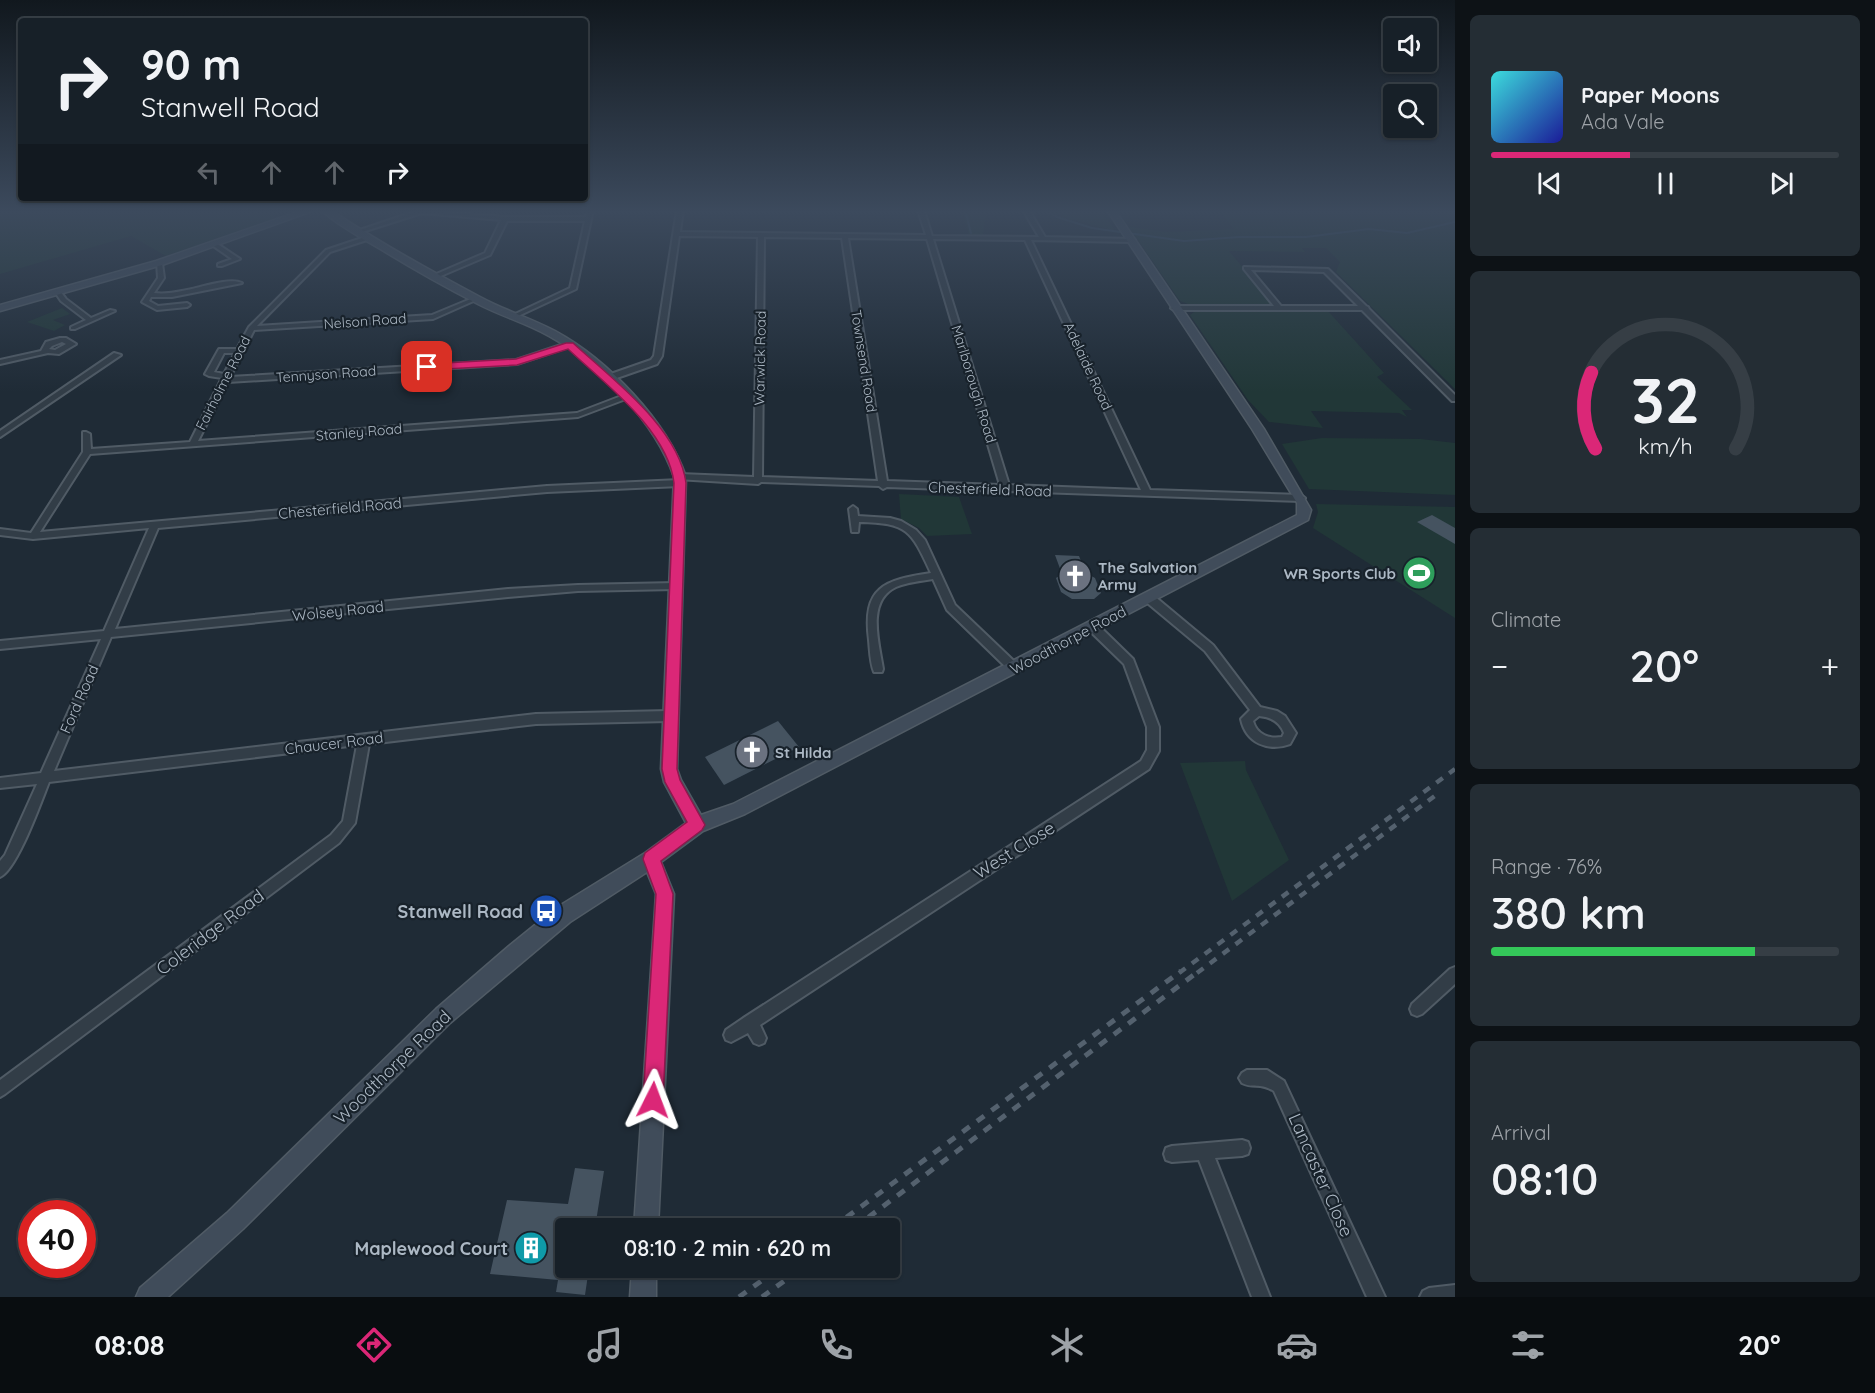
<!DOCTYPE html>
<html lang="en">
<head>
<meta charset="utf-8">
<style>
  body { margin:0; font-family:Quicksand,sans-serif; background:#242d34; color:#f1f3f6; height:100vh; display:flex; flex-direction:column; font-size:22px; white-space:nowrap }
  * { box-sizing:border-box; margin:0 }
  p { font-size:20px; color:#9ea3a8 }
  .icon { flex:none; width:33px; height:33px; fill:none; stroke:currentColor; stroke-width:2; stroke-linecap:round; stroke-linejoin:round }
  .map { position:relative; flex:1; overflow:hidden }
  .drawer { display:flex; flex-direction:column; gap:15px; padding:15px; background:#0d1216; width:420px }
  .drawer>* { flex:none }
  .guide { position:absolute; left:18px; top:18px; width:570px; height:183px; border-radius:6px; box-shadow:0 2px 4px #0004,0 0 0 2px #363e45; background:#172028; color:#f1f3f6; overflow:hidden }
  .buttons { position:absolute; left:1383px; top:18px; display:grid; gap:12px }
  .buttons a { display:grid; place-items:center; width:54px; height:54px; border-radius:6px; background:#172028; box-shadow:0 2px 4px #0004,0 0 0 2px #363e45; font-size:30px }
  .speed { position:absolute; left:18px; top:1200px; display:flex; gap:12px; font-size:30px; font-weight:700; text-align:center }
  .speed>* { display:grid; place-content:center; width:78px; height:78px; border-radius:50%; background:#172028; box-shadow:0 2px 4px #0004,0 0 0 2px #363e45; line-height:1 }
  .speed .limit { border:9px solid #d22; background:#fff; color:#111 }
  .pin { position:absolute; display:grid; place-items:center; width:51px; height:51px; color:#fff; margin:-26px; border-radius:12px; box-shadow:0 3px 9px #0006 }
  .me { position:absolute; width:66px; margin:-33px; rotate:3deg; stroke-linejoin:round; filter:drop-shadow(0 0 4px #0008) }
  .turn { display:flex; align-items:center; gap:21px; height:126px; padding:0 24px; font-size:27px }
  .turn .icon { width:78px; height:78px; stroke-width:2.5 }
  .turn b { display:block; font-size:42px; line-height:51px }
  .lanes { display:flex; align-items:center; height:57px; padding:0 24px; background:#0003; justify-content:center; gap:30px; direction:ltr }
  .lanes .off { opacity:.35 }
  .big { font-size:45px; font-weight:600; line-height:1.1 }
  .drawer .widget { flex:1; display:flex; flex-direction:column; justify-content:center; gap:9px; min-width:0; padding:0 21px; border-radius:9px; background:#242d34 }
  .drawer .dial { align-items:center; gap:0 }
  .dial svg { height:156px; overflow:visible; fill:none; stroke:#363e45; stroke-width:7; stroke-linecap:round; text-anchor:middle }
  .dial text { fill:#f1f3f6; stroke:none }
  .song { display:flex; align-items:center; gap:18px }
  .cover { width:72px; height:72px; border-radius:9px; background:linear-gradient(135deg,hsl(180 70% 55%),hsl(240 70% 35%)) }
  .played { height:6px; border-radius:3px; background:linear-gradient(90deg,#db2777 40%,#363e45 40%) }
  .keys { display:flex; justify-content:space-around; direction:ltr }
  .heat { display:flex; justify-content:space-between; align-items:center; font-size:33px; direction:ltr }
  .charge { height:9px; border-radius:4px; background:linear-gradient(90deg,#34c759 76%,#363e45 0) }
  .trip { position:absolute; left:555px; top:1218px; width:345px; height:60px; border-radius:6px; background:#172028; box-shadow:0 2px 4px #0004,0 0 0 2px #363e45; font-weight:600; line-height:60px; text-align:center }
  .menu { display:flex; height:96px; justify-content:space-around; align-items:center; background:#090d10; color:#9ea3a8 }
  .menu .icon { width:42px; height:42px }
  .menu .selected { color:#db2777 }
  .menu b { font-size:27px; color:#f1f3f6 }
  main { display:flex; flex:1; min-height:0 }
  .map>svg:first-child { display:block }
  .green { fill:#213737 }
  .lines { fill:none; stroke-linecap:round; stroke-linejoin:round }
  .stream { stroke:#32495e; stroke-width:2 }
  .building { fill:#455360 }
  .street-casing { stroke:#505b65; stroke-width:4 }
  .secondary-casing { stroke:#505b65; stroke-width:3 }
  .street { fill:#323d47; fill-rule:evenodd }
  .secondary { fill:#404c5a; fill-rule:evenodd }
  .rail-far1 { stroke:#54616e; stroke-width:4.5; stroke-dasharray:8 8; stroke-linecap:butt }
  .rail { stroke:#54616e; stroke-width:5; stroke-dasharray:9 9; stroke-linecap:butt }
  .route { fill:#db2777; stroke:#8e194d; stroke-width:1.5 }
  .labels { text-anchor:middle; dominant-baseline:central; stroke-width:4.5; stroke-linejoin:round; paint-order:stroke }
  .far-street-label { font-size:14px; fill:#acb8c4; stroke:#18222b }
  .street-label { font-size:15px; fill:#acb8c4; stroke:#18222b }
  .poi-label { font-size:15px; font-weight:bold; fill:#acb8c4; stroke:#18222b; text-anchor:start }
  .near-street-label { font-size:18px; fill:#acb8c4; stroke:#18222b }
  .near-poi-label { font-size:18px; font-weight:bold; fill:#acb8c4; stroke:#18222b; text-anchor:end }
</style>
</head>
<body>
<main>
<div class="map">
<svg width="1455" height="1297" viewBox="0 0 1455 1297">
  <rect width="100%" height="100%" fill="#1f2b36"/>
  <g class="green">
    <polygon points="0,210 279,210 273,219 166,256 131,236 0,274"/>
    <polygon points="962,210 986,210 983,235 969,235"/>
    <polygon points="1051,210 1101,210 1115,231 1067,218"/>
    <polygon points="1185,210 1455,210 1455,389 1336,272 1340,262 1326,248 1302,248 1305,252 1229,251 1274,305 1191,305 1180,301 1129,227 1168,232 1234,229 1221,213"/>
    <polygon points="62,308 70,314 53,320 65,325 54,331 27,322"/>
    <polygon points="1197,310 1328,311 1384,373 1377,377 1412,410 1402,410 1407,417 1399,413 1311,411 1323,428 1269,422 1248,400 1190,315"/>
    <polygon points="1322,438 1421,439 1455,443 1455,495 1309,489 1282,444"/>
    <polygon points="899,494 959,497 972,534 927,536 919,528 901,519"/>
    <polygon points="1316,504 1455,507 1455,618 1313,528 1318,512"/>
    <polygon points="1245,761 1246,770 1289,860 1232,901 1180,763"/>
  </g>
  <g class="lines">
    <g class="stream">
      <polyline points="965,210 971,233"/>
      <polyline points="1046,210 1057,217 1092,228 1184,241 1239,237 1306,237 1369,229 1407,233 1455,222"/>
    </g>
  </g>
  <g class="building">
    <polygon points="1432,515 1455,528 1455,544 1417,522"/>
    <polygon points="1055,555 1079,556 1086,573 1095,578 1101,593 1094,599 1072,599 1061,592 1056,578 1062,574"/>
    <polygon points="778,721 799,747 724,785 705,757"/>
    <polygon points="575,1168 604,1171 595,1228 566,1228 566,1268 589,1268 585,1295 556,1292 558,1280 490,1274 507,1200 568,1204"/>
  </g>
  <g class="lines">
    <defs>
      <g id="street">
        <polygon points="419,210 505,217 586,217 587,210 593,210 576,289 516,317 511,316 570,288 585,221 507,221 490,255 436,278 434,277 434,275 485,253 501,220 422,213 359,233 354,232"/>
        <path d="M677,210H683L680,232L926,235L918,210H924L932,236L1039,237L1023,210H1029L1045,237L1134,239L1135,240L1132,242L1031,240L1150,490L1301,495L1305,498L1301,501L1010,491L1006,493L1002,491L887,487L883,489L879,486L761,482L758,484L677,479V475L680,474L754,477L758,237L679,236L662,356L657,364L611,380H605V376L651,360L654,356ZM764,237L842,238L878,481L762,477ZM848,238L927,239L1000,485L887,481ZM933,239L1025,240L1141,490L1009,485Z"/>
        <path d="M368,236L370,237V239L330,252L257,326L432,315L473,298L478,299L433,319L254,330L230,377L516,360L567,343L574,345L517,364L228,382L198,441L577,413L624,395H630L631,397L578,417L90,454L40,532L547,486L680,480L684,483L680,486L547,492L158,528L115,629L508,589L578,585L676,583L681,586L676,589L578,591L508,597L111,637L54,771L536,714L669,711L673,713L675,716L673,719L669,721L536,724L369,744L355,823L339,843L5,1094L0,1097V1080L331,835L343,821L357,745L49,782C41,802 17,870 0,877V861L5,855L37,784L0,788V778L41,773L101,639L0,649V641L104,631L149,528L33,539L0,535V529L31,533L83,452V432H86L90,434L91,449L190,442L222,378L209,376L205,374L219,349H237L249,327L326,250ZM224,353H235L224,374L214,372Z"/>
        <polygon points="214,242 216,243 240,259 222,266 218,266 218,264 232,259 212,245 211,244"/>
        <path d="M157,262L162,263L164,278L154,293C163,294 173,293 182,291C197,289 229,277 242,283L172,297H151L149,301L158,306L187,303L190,305L187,307L157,310L142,302L158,278Z"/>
        <path d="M1244,267L1328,269L1366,306L1368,307L1369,309L1455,395V401H1452L1362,310H1174L1171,308L1174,306H1274L1244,269ZM1251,270L1324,272L1358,306H1281Z"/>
        <polygon points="56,291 60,291 66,299 91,318 110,310 115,311 75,329 71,329 71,327 86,320 61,301 55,292"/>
        <path d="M60,338H66L76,344L59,354L48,353L0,364V360L41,351L46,342ZM62,342L66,344L55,350L49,349L52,346Z"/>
        <polygon points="114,353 121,355 0,437 0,431"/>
        <path d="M853,506L857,509L858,516L890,518L901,521L916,530L925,540L955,605L1018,665L1019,668L1018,671H1010L947,610L933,579C921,581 908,582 896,587C866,601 879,643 883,669L882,672H874C870,662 870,650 869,640C862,587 884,580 931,573C911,530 908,523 859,522L858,532H852L849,509Z"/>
        <path d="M1149,594L1153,595L1213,645L1260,707L1277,711L1285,716L1296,733L1290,744C1268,752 1246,743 1241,719L1250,710L1205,651L1145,601L1144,598L1145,595ZM1259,716C1271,717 1280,722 1284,733L1282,737C1269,739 1257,735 1253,721Z"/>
        <polygon points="1093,623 1097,624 1133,659 1159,727 1159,751 1149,769 760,1025 766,1038 764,1043 759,1045 754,1043 748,1033 731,1042 726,1040 724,1035 726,1030 745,1017 1141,761 1147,750 1147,727 1124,664 1089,630 1088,627"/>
        <polygon points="1455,967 1455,984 1422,1014 1417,1016 1412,1014 1410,1009 1412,1004 1450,969"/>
        <path d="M1247,1070H1267L1284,1081L1385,1297H1367L1274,1091C1259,1082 1255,1089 1242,1083L1239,1078L1242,1073Z"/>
        <polygon points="1242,1140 1248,1142 1250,1148 1248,1154 1242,1156 1215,1158 1270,1297 1252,1297 1199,1160 1172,1162 1166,1160 1164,1154 1166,1148 1172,1146"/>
        <polygon points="1455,1285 1455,1297 1420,1297 1423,1291 1429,1288"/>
      </g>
      <g id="secondary">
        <polygon points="303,210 315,210 162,265 0,311 0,305 156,261"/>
        <path d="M321,210H331C378,242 429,270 480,297C504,310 530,318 555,331C607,359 667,421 686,477L677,769L681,780L701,815L733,804L1297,515V503L1252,429L1107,210H1115L1264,429L1311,510L1308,520L745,814L703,831L661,862L674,894L658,1228H634L656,894L647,872L570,922L450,1023L243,1229L168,1297H136L140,1288L227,1213L436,1009L509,946L556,908L645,853L686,823L664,782L661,769L674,477C656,423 599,364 549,336C526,323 501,316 478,304C445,287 413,269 382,250C362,238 338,226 321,210Z"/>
        <polygon points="632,1268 656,1268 656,1297 630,1297"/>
      </g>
    </defs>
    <use href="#street" class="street-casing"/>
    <use href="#secondary" class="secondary-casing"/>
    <use href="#street" class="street"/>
    <use href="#secondary" class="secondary"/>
    <g class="rail-far1">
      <polyline points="1179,973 1455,769"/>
      <polyline points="1197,973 1436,795"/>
    </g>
    <g class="rail">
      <polyline points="832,1228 1181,971"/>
      <polyline points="854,1228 1199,971"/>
      <polyline points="739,1297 779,1268"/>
      <polyline points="762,1297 802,1268"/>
    </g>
  </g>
  <linearGradient id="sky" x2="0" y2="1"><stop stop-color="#11181e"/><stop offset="0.54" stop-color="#3c4a5d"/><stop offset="1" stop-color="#3c4a5d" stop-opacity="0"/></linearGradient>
  <rect width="1455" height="392" fill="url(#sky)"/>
  <path class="route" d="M566,343H573C612,379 679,428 686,483L677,769L680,780L705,825L702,830L661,861L673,894L663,1100L660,1107L653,1110L646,1107L643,1100L656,894L643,859L645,853L687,822L665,782L662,769L674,483C668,430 605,384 568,349L517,365L427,370L422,367L427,364L516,359Z"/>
  <defs>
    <symbol id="stadium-disc" viewBox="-11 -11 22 22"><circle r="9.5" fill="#2e9e5b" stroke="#18222b"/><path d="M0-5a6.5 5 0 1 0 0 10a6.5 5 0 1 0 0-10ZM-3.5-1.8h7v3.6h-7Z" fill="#fff"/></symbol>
    <symbol id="church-disc" viewBox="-11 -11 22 22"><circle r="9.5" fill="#6b7280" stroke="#18222b"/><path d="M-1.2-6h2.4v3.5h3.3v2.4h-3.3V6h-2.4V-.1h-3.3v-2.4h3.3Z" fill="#fff"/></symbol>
    <symbol id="bus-disc" viewBox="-11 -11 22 22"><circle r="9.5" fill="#1a4fb4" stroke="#18222b"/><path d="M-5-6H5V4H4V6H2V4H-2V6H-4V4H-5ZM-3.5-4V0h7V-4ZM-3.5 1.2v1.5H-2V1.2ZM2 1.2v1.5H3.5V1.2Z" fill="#fff"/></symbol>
    <symbol id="building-disc" viewBox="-11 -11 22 22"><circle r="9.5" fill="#0f9aa8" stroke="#18222b"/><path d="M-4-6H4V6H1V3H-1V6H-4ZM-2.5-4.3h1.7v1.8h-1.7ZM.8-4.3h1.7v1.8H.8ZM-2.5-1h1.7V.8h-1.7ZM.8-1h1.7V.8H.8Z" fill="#fff"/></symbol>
  </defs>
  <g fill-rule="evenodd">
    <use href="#stadium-disc" x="1400" y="554" width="38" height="38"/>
    <use href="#church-disc" x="1056" y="557" width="38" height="38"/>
    <use href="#church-disc" x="733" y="733" width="38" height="38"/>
    <use href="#bus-disc" x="527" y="892" width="38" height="38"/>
    <use href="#building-disc" x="512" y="1229" width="38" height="38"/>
  </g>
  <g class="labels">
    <g class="far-street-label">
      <text transform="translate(365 321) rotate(-4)">Nelson Road</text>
      <text transform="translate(760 358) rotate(-89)">Warwick Road</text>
      <text transform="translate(864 361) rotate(81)">Townsend Road</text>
      <text transform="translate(1088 366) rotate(65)">Adelaide Road</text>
      <text transform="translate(326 374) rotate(-4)">Tennyson Road</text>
      <text transform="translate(223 383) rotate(-63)">Fairholme Road</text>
      <text transform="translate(974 384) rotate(73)">Marlborough Road</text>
      <text transform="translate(359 432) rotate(-5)">Stanley Road</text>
    </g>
    <g class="street-label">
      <text transform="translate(990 489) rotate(2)">Chesterfield Road</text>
      <text transform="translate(340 508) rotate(-5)">Chesterfield Road</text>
      <text transform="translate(338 611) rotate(-6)">Wolsey Road</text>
      <text transform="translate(1068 640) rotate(-28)">Woodthorpe Road</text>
      <text transform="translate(79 699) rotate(-66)">Ford Road</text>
      <text transform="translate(334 743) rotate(-7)">Chaucer Road</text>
    </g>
    <g class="poi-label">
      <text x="1098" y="567">The Salvation<tspan x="1098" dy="17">Army</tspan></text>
      <text x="1396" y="573" text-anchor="end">WR Sports Club</text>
      <text x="775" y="752">St Hilda</text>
    </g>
    <g class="near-street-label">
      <text transform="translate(1014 850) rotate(-32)">West Close</text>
      <text transform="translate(210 932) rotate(-37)">Coleridge Road</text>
      <text transform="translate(392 1067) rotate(-44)">Woodthorpe Road</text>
      <text transform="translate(1321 1175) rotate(66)">Lancaster Close</text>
    </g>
    <g class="near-poi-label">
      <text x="523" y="911">Stanwell Road</text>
      <text x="508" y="1248">Maplewood Court</text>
    </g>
  </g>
</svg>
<div class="buttons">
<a><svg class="icon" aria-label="sound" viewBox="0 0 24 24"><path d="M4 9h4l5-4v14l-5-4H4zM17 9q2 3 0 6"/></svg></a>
<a><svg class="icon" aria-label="search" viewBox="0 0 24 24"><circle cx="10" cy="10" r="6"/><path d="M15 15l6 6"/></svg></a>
</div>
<div class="speed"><div class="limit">40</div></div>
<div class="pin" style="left:427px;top:367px;background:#d93025"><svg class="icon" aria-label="arrive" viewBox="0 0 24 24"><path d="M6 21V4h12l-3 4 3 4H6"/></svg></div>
<svg class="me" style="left:653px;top:1100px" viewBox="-20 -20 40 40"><path d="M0-17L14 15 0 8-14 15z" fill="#db2777" stroke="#fff" stroke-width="4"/></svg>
<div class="trip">08:10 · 2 min · 620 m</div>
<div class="guide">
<div class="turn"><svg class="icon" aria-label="right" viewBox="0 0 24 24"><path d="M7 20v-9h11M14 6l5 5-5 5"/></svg><div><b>90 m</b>Stanwell Road</div></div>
<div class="lanes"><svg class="icon off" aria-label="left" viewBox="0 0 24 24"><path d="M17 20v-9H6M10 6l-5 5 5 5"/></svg><svg class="icon off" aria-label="ahead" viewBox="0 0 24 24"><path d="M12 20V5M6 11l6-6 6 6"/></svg><svg class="icon off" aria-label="ahead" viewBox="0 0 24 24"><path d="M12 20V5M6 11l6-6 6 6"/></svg><svg class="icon" aria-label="right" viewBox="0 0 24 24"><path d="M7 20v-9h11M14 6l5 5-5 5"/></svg></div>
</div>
</div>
<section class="drawer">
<div class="widget">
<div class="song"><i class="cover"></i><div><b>Paper Moons</b><p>Ada Vale</p></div></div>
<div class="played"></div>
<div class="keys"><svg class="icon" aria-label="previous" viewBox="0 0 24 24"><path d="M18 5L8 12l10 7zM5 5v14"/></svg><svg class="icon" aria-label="pause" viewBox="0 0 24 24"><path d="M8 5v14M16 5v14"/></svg><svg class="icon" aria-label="next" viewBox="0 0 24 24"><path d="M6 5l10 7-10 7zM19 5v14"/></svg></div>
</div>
<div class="widget dial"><svg viewBox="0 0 100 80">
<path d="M14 69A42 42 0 1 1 86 69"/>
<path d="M14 69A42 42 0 0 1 12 30" stroke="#db2777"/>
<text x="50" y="56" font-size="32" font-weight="700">32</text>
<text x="50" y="72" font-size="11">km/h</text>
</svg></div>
<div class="widget"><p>Climate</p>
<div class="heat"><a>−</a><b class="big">20°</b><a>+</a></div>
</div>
<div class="widget"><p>Range · 76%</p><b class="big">380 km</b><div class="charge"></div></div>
<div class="widget"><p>Arrival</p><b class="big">08:10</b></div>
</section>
</main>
<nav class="menu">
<b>08:08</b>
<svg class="icon selected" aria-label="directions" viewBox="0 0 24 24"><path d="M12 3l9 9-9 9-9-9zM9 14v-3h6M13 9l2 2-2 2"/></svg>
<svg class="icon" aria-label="music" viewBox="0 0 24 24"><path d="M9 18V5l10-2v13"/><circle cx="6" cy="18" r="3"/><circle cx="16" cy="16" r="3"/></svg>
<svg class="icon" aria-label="phone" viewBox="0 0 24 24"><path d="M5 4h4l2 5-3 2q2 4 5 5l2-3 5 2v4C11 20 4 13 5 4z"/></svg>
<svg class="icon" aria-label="climate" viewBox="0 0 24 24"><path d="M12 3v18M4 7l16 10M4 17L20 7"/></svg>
<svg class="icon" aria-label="car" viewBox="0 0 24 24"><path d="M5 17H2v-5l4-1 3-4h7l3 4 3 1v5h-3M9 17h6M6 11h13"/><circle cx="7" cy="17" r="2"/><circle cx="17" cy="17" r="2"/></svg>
<svg class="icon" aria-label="filters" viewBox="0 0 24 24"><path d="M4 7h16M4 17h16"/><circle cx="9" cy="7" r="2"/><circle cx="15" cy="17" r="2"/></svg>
<b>20°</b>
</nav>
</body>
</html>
